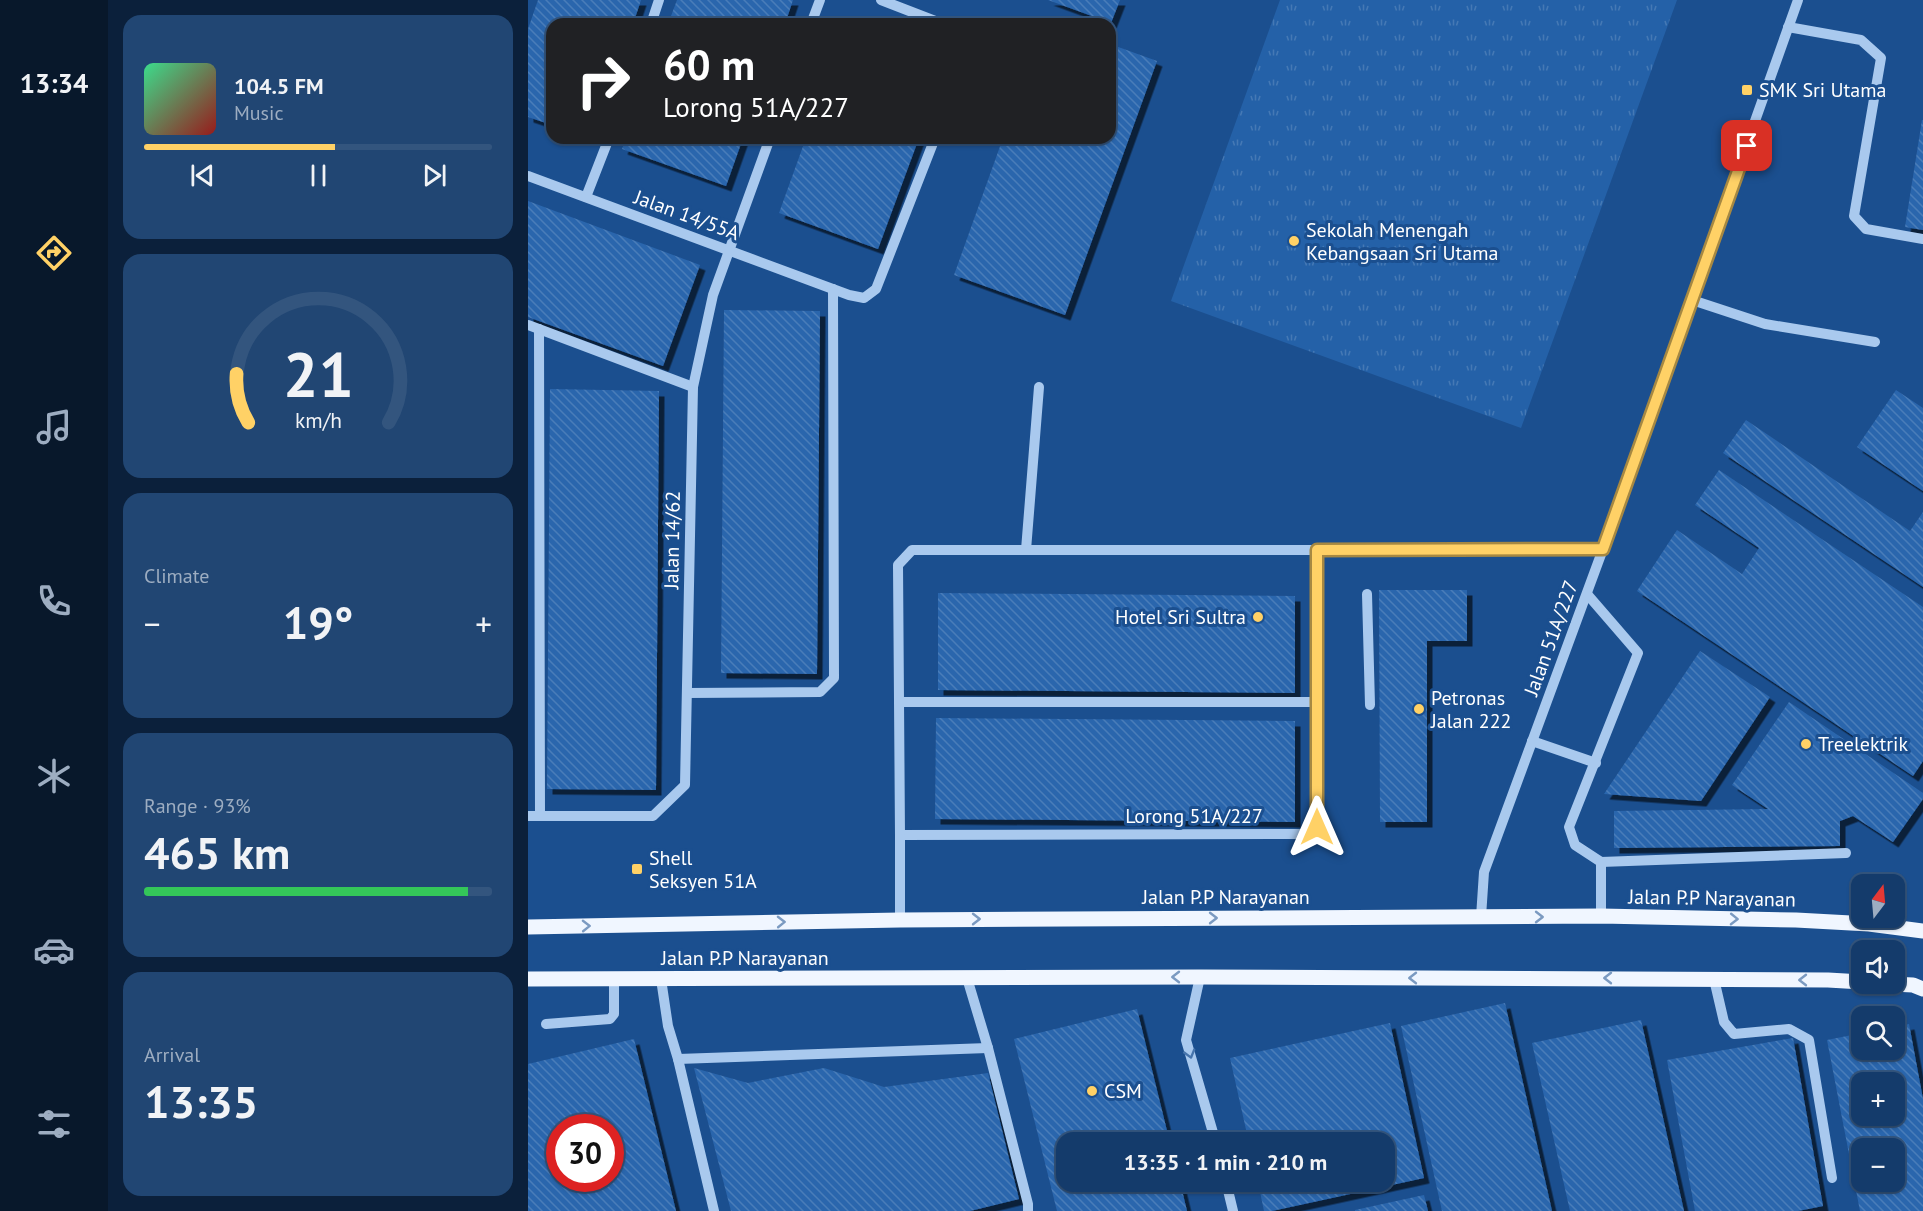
<!DOCTYPE html>
<html lang="en">
<head>
<meta charset="utf-8">
<style>
  body { margin:0; font-family:"PT Sans",sans-serif; background:#214673; color:#f1f3f6; height:100vh; display:flex; flex-direction:column; font-size:22px; white-space:nowrap }
  * { box-sizing:border-box; margin:0 }
  p { font-size:20px; color:#9dadc1 }
  .icon { flex:none; width:33px; height:33px; fill:none; stroke:currentColor; stroke-width:2; stroke-linecap:round; stroke-linejoin:round }
  .map { position:relative; flex:1; overflow:hidden }
  .details { display:flex; flex-direction:column; gap:15px; padding:15px; background:#0b203b; width:420px }
  .details>* { flex:none }
  .hud { position:absolute; left:18px; top:18px; width:570px; height:126px; border-radius:18px; box-shadow:0 2px 4px #0004,0 0 0 2px #33557e; background:#202124; color:#fff; overflow:hidden }
  .needle { width:39px; rotate:16deg }
  .buttons { position:absolute; left:1323px; top:874px; display:grid; gap:12px }
  .buttons a { display:grid; place-items:center; width:54px; height:54px; border-radius:12px; background:#143b6b; box-shadow:0 2px 4px #0004,0 0 0 2px #33557e; font-size:30px }
  .speed { position:absolute; left:18px; top:1114px; display:flex; gap:12px; font-size:30px; font-weight:700; text-align:center }
  .speed>* { display:grid; place-content:center; width:78px; height:78px; border-radius:50%; background:#143b6b; box-shadow:0 2px 4px #0004,0 0 0 2px #33557e; line-height:1 }
  .speed .limit { border:9px solid #d22; background:#fff; color:#111 }
  .pin { position:absolute; display:grid; place-items:center; width:51px; height:51px; color:#fff; margin:-26px; border-radius:12px; box-shadow:0 3px 9px #0006 }
  .me { position:absolute; width:66px; margin:-33px; rotate:0deg; stroke-linejoin:round; filter:drop-shadow(0 0 4px #0008) }
  .turn { display:flex; align-items:center; gap:21px; height:126px; padding:0 18px; font-size:27px }
  .turn .icon { width:78px; height:78px; stroke-width:2.5 }
  .turn b { display:block; font-size:42px; line-height:51px }
  .big { font-size:45px; font-weight:700; line-height:1.1 }
  .details .widget { flex:1; display:flex; flex-direction:column; justify-content:center; gap:9px; min-width:0; padding:0 21px; border-radius:18px; background:#214673 }
  .details .dial { align-items:center; gap:0 }
  .dial svg { height:156px; overflow:visible; fill:none; stroke:#33557e; stroke-width:7; stroke-linecap:round; text-anchor:middle }
  .dial text { fill:#f1f3f6; stroke:none }
  .song { display:flex; align-items:center; gap:18px }
  .cover { width:72px; height:72px; border-radius:9px; background:linear-gradient(135deg,hsl(150 70% 55%),hsl(0 70% 35%)) }
  .played { height:6px; border-radius:3px; background:linear-gradient(90deg,#ffd166 55%,#33557e 55%) }
  .keys { display:flex; justify-content:space-around; direction:ltr }
  .heat { display:flex; justify-content:space-between; align-items:center; font-size:33px; direction:ltr }
  .charge { height:9px; border-radius:4px; background:linear-gradient(90deg,#34c759 93%,#33557e 0) }
  .trip { position:absolute; left:528px; top:1132px; width:339px; height:60px; border-radius:18px; background:#143b6b; box-shadow:0 2px 4px #0004,0 0 0 2px #33557e; font-weight:700; line-height:60px; text-align:center }
  main { display:flex; flex:1; min-height:0 }
  .tabs { display:flex; flex-direction:column; width:108px; justify-content:space-around; align-items:center; background:#08182b; color:#9dadc1 }
  .tabs .icon { width:42px; height:42px }
  .tabs .current { color:#ffd166 }
  .tabs b { font-size:27px; color:#f1f3f6 }
  .map>svg:first-child { display:block }
  .grass { fill:url(#grass-tufts) }
  .building { fill:url(#building-back-hatch); fill-rule:evenodd; filter:url(#shadow) }
  .lines { fill:none; stroke-linecap:round; stroke-linejoin:round }
  .minor { stroke:#a9c9ee; stroke-width:10 }
  .major { stroke:#f0f6ff; stroke-width:15 }
  .oneway { stroke:#7b9ac1 }
  .oneway2 { stroke:#4674ac }
  .route-casing { stroke:#a68842; stroke-width:15 }
  .route { stroke:#ffd166; stroke-width:10 }
  .poi-dot { fill:#ffd166; stroke:#1b4f8f; stroke-width:2 }
  .labels { text-anchor:middle; dominant-baseline:central; stroke-width:6; stroke-linejoin:round; paint-order:stroke }
  .poi-label { font-size:20px; fill:#fff; stroke:#1b4f8f; text-anchor:start }
  .street-label { font-size:20px; fill:#fff; stroke:#1b4f8f }
</style>
</head>
<body>
<main>
<nav class="tabs">
<b>13:34</b>
<svg class="icon current" aria-label="directions" viewBox="0 0 24 24"><path d="M12 3l9 9-9 9-9-9zM9 14v-3h6M13 9l2 2-2 2"/></svg>
<svg class="icon" aria-label="music" viewBox="0 0 24 24"><path d="M9 18V5l10-2v13"/><circle cx="6" cy="18" r="3"/><circle cx="16" cy="16" r="3"/></svg>
<svg class="icon" aria-label="phone" viewBox="0 0 24 24"><path d="M5 4h4l2 5-3 2q2 4 5 5l2-3 5 2v4C11 20 4 13 5 4z"/></svg>
<svg class="icon" aria-label="climate" viewBox="0 0 24 24"><path d="M12 3v18M4 7l16 10M4 17L20 7"/></svg>
<svg class="icon" aria-label="car" viewBox="0 0 24 24"><path d="M5 17H2v-5l4-1 3-4h7l3 4 3 1v5h-3M9 17h6M6 11h13"/><circle cx="7" cy="17" r="2"/><circle cx="17" cy="17" r="2"/></svg>
<svg class="icon" aria-label="filters" viewBox="0 0 24 24"><path d="M4 7h16M4 17h16"/><circle cx="9" cy="7" r="2"/><circle cx="15" cy="17" r="2"/></svg>
</nav>
<section class="details">
<div class="widget">
<div class="song"><i class="cover"></i><div><b>104.5 FM</b><p>Music</p></div></div>
<div class="played"></div>
<div class="keys"><svg class="icon" aria-label="previous" viewBox="0 0 24 24"><path d="M18 5L8 12l10 7zM5 5v14"/></svg><svg class="icon" aria-label="pause" viewBox="0 0 24 24"><path d="M8 5v14M16 5v14"/></svg><svg class="icon" aria-label="next" viewBox="0 0 24 24"><path d="M6 5l10 7-10 7zM19 5v14"/></svg></div>
</div>
<div class="widget dial"><svg viewBox="0 0 100 80">
<path d="M14 69A42 42 0 1 1 86 69"/>
<path d="M14 69A42 42 0 0 1 8 44" stroke="#ffd166"/>
<text x="50" y="56" font-size="32" font-weight="700">21</text>
<text x="50" y="72" font-size="11">km/h</text>
</svg></div>
<div class="widget"><p>Climate</p>
<div class="heat"><a>−</a><b class="big">19°</b><a>+</a></div>
</div>
<div class="widget"><p>Range · 93%</p><b class="big">465 km</b><div class="charge"></div></div>
<div class="widget"><p>Arrival</p><b class="big">13:35</b></div>
</section>
<div class="map">
<svg width="1395" height="1211" viewBox="0 0 1395 1211">
  <defs>
    <pattern id="grass-tufts" width="24" height="20" patternUnits="userSpaceOnUse" patternTransform="scale(1.5)"><rect width="24" height="20" fill="#2461a8"/><path d="M3 7l-1-3M5 7V3M7 7l1-3M15 17l-1-3M17 17v-4M19 17l1-3" fill="none" stroke="#4579b5"/></pattern>
    <pattern id="building-back-hatch" width="6" height="6" patternUnits="userSpaceOnUse" patternTransform="scale(1.5)"><rect width="6" height="6" fill="#2a66ad"/><path d="M-1 5l2 2M0 0l6 6M5-1l2 2" fill="none" stroke="#4a7db9"/></pattern>
    <filter id="shadow"><feDropShadow dx="5.5" dy="5.5" stdDeviation="0" flood-color="#0009"/></filter>
  </defs>
  <rect width="100%" height="100%" fill="#1b4f8f"/>
  <polygon class="grass" points="752,0 1149,0 993,428 643,301"/>
  <g class="building">
    <polygon points="10,0 113,0 105,24 24,24 24,125 0,117 0,29"/>
    <polygon points="149,0 265,0 257,24 140,24"/>
    <polygon points="520,0 592,0 583,23"/>
    <polygon points="582,44 629,61 537,315 426,275 475,138 582,138"/>
    <polygon points="1394,120 1395,120 1395,230 1377,227"/>
    <polygon points="98,138 215,138 198,186 94,149"/>
    <polygon points="278,138 391,138 350,249 251,213"/>
    <polygon points="0,201 172,265 135,366 0,317"/>
    <polygon points="196,310 292,311 289,674 193,673"/>
    <polygon points="22,389 131,391 128,790 19,789"/>
    <polygon points="1368,390 1395,408 1395,491 1329,447"/>
    <polygon points="1218,420 1382,531 1395,512 1395,587 1195,453"/>
    <polygon points="1191,470 1395,607 1395,761 1385,776 1109,591 1149,530 1214,574 1231,548 1167,505"/>
    <polygon points="851,590 939,590 939,641 899,641 899,822 852,822"/>
    <polygon points="410,593 767,596 767,693 410,690"/>
    <polygon points="1172,651 1242,697 1173,801 1076,794"/>
    <polygon points="1261,702 1395,793 1395,799 1365,842 1325,816 1312,821 1312,846 1086,848 1086,811 1240,809 1204,785"/>
    <polygon points="408,718 767,721 767,822 407,819"/>
    <polygon points="977,1003 1024,1211 914,1211 873,1026"/>
    <polygon points="609,1009 642,1143 538,1143 538,1182 652,1182 659,1211 529,1211 486,1039"/>
    <polygon points="1113,1020 1156,1211 1042,1211 1004,1043"/>
    <polygon points="862,1023 896,1178 744,1211 736,1211 730,1182 856,1182 856,1143 721,1143 702,1058"/>
    <path d="M1381,1024L1395,1099V1211H1332L1299,1040L1334,1033V1050H1366V1027ZM1334,1083H1366V1116H1334ZM1334,1149H1366V1182H1334Z"/>
    <polygon points="1265,1038 1295,1206 1270,1211 1167,1211 1139,1060"/>
    <path d="M106,1039L148,1211H0V1064ZM32,1128H82V1179H32Z"/>
    <polygon points="166,1068 220,1083 296,1068 356,1087 460,1073 491,1199 442,1211 203,1211"/>
    <polygon points="896,1195 900,1211 827,1211 827,1210"/>
  </g>
  <g class="lines">
    <g class="minor">
      <polyline points="353,0 415,24"/>
      <polyline points="123,24 131,0"/>
      <polyline points="283,24 292,0"/>
      <polyline points="1260,27 1333,40 1353,58 1326,216 1338,229 1395,239"/>
      <polyline points="0,176 321,295 336,298 348,289 407,138"/>
      <polyline points="58,197 81,138"/>
      <polyline points="1164,300 1237,324 1347,342"/>
      <polyline points="0,325 165,387"/>
      <polyline points="11,329 12,816"/>
      <polygon points="384,550 789,550 789,827 776,834 372,835 370,565"/>
      <polyline points="498,550 511,387"/>
      <polyline points="789,550 1075,549"/>
      <polyline points="839,594 842,705"/>
      <polyline points="1059,594 1110,653 1041,827 1047,845 1073,862 1318,853"/>
      <polyline points="159,693 292,692 306,678 305,289"/>
      <polyline points="371,702 790,702"/>
      <polyline points="1004,741 1068,763"/>
      <polyline points="0,816 125,816 157,785 165,387 185,295 242,138"/>
      <polyline points="372,835 372,920"/>
      <polyline points="1073,916 1073,862"/>
      <polyline points="953,917 956,872 1075,549 1270,0"/>
      <polyline points="672,977 658,1040 688,1143"/>
      <polyline points="439,978 460,1048 500,1204 500,1211"/>
      <polyline points="133,979 140,1026 150,1059 186,1211"/>
      <polyline points="1186,979 1196,1022 1206,1034 1261,1029 1281,1040 1304,1178"/>
      <polyline points="18,1024 82,1019 86,1014 86,979"/>
      <polyline points="150,1059 460,1048"/>
      <polyline points="698,1182 705,1211"/>
    </g>
    <g class="major">
      <polyline points="0,927 372,920 1073,916 1268,920 1341,924 1395,931"/>
      <polyline points="0,979 672,977 1300,980 1334,982"/>
      <polyline points="1364,984 1385,985 1395,989"/>
    </g>
  </g>
  <defs><path id="oneway-chevron" d="M-2-3.5L2.5 0L-2 3.5" fill="none" stroke-width="1.6" stroke-linecap="round" stroke-linejoin="round" transform="scale(1.5)"/></defs>
  <g class="oneway">
    <use href="#oneway-chevron" transform="translate(1011 917)"/>
    <use href="#oneway-chevron" transform="translate(685 918)"/>
    <use href="#oneway-chevron" transform="translate(448 919)"/>
    <use href="#oneway-chevron" transform="translate(1206 919) rotate(1)"/>
    <use href="#oneway-chevron" transform="translate(253 922) rotate(-1)"/>
    <use href="#oneway-chevron" transform="translate(58 926) rotate(-1)"/>
    <use href="#oneway-chevron" transform="translate(648 977) rotate(180)"/>
    <use href="#oneway-chevron" transform="translate(885 978) rotate(-180)"/>
    <use href="#oneway-chevron" transform="translate(1080 978) rotate(-180)"/>
    <use href="#oneway-chevron" transform="translate(1275 980) rotate(-180)"/>
  </g>
  <use class="oneway2" href="#oneway-chevron" transform="translate(662 1054) rotate(74)"/>
  <g class="lines">
    <defs>
      <polyline id="route" points="789,827 789,550 1075,549 1219,146"/>
    </defs>
    <use href="#route" class="route-casing"/>
    <use href="#route" class="route"/>
  </g>
  <g class="poi-dot">
    <rect x="1213" y="84" width="12" height="12" rx="3"/>
    <circle cx="766" cy="241" r="6"/>
    <circle cx="730" cy="617" r="6"/>
    <circle cx="891" cy="709" r="6"/>
    <circle cx="1278" cy="744" r="6"/>
    <rect x="103" y="863" width="12" height="12" rx="3"/>
    <circle cx="564" cy="1091" r="6"/>
  </g>
  <g class="labels">
    <g class="poi-label">
      <text x="1231" y="90">SMK Sri Utama</text>
      <text x="778" y="230">Sekolah Menengah<tspan x="778" dy="23">Kebangsaan Sri Utama</tspan></text>
      <text x="718" y="617" text-anchor="end">Hotel Sri Sultra</text>
      <text x="903" y="698">Petronas<tspan x="903" dy="23">Jalan 222</tspan></text>
      <text x="1290" y="744">Treelektrik</text>
      <text x="121" y="858">Shell<tspan x="121" dy="23">Seksyen 51A</tspan></text>
      <text x="576" y="1091">CSM</text>
    </g>
    <g class="street-label">
      <text transform="translate(159 215) rotate(20)">Jalan 14/55A</text>
      <text transform="translate(144 540) rotate(-89)">Jalan 14/62</text>
      <text transform="translate(1023 638) rotate(-70)">Jalan 51A/227</text>
      <text x="666" y="816">Lorong 51A/227</text>
      <text x="698" y="897">Jalan P.P Narayanan</text>
      <text transform="translate(1184 898) rotate(1)">Jalan P.P Narayanan</text>
      <text x="217" y="958">Jalan P.P Narayanan</text>
    </g>
  </g>
</svg>
<div class="buttons">
<a><svg class="needle" viewBox="-14 -14 28 28"><path d="M0-13l5 13h-10z" fill="#e53935"/><path d="M0 13l5-13h-10z" fill="#9dadc1"/></svg></a>
<a><svg class="icon" aria-label="sound" viewBox="0 0 24 24"><path d="M4 9h4l5-4v14l-5-4H4zM17 9q2 3 0 6"/></svg></a>
<a><svg class="icon" aria-label="search" viewBox="0 0 24 24"><circle cx="10" cy="10" r="6"/><path d="M15 15l6 6"/></svg></a>
<a>+</a>
<a>−</a>
</div>
<div class="speed"><div class="limit">30</div></div>
<div class="pin" style="left:1219px;top:146px;background:#d93025"><svg class="icon" aria-label="arrive" viewBox="0 0 24 24"><path d="M6 21V4h12l-3 4 3 4H6"/></svg></div>
<svg class="me" style="left:789px;top:827px" viewBox="-20 -20 40 40"><path d="M0-17L14 15 0 8-14 15z" fill="#ffd166" stroke="#fff" stroke-width="4"/></svg>
<div class="trip">13:35 · 1 min · 210 m</div>
<div class="hud">
<div class="turn"><svg class="icon" aria-label="right" viewBox="0 0 24 24"><path d="M7 20v-9h11M14 6l5 5-5 5"/></svg><div><b>60 m</b>Lorong 51A/227</div></div>
</div>
</div>
</main>
</body>
</html>
